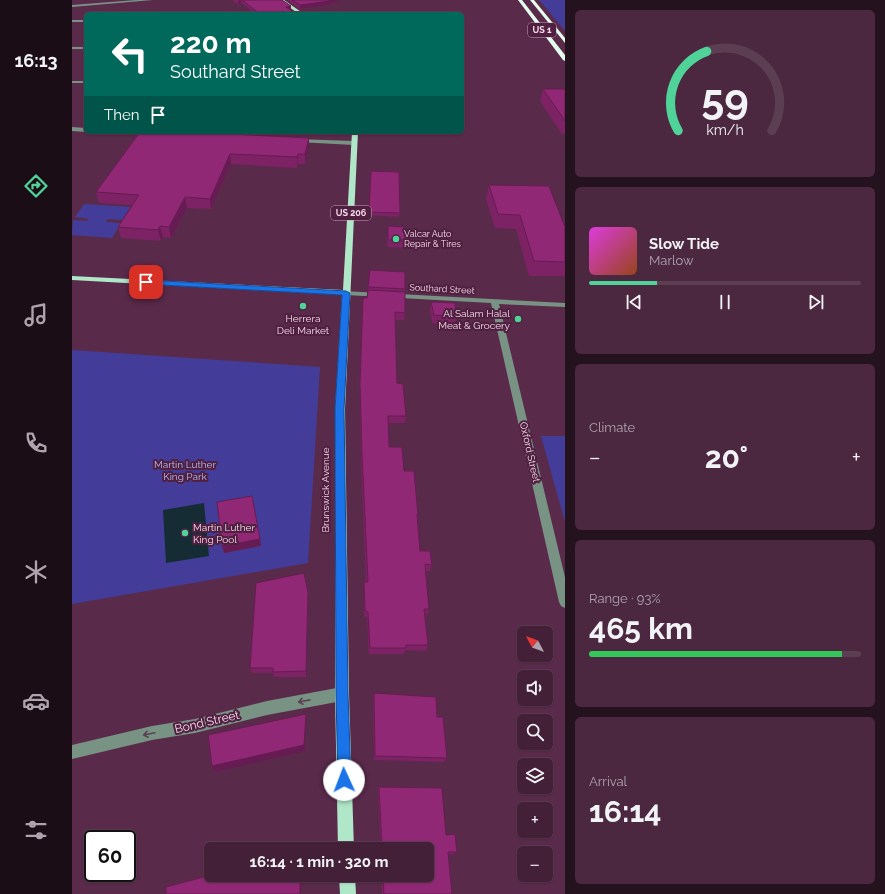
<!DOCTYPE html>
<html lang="en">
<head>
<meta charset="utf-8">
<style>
  body { margin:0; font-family:Raleway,sans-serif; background:#4b2840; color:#f1f3f6; height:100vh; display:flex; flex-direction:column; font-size:15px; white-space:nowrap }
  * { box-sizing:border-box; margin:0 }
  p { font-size:13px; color:#afa3ae }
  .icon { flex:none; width:22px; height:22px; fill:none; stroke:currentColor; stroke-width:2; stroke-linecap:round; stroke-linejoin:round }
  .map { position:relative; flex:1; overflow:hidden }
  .panel { display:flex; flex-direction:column; gap:10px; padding:10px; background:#25121f; width:320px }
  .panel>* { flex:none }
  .banner { position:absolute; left:12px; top:12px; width:380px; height:122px; border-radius:6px; box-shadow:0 1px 3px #0004,0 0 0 1px #5c3e53; background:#00695c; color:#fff; overflow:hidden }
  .needle { width:26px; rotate:311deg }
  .controls { position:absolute; left:445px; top:626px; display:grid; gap:8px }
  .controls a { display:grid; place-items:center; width:36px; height:36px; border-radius:6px; background:#442038; box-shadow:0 1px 3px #0004,0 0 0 1px #5c3e53; font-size:20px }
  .speed { position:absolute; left:12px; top:830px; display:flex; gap:8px; font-size:20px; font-weight:700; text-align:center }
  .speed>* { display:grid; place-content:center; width:52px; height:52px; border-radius:50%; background:#442038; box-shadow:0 1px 3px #0004,0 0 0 1px #5c3e53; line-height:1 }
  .speed .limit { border:2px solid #111; border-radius:6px; background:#fff; color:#111 }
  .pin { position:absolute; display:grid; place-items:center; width:34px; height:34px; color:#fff; margin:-17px; border-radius:8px; box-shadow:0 2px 6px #0006 }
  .me { position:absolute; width:44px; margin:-22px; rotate:358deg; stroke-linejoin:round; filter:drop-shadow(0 0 3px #0008) }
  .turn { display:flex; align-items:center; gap:14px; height:84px; padding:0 20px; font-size:18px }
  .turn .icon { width:52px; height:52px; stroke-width:2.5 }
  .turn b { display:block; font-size:28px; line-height:34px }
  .then { display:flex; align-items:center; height:38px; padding:0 20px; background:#0003; gap:8px; font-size:15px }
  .big { font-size:30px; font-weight:700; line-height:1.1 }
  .panel .card { flex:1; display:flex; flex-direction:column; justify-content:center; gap:6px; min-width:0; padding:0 14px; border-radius:6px; background:#4b2840 }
  .panel .dial { align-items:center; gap:0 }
  .dial svg { height:104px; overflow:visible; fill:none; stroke:#5c3e53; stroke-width:7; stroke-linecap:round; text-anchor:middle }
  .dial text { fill:#f1f3f6; stroke:none }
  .song { display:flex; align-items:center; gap:12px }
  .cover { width:48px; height:48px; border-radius:6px; background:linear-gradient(135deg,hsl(300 70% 55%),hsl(20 70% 35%)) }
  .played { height:4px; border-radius:2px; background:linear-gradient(90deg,#4fd398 25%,#5c3e53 25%) }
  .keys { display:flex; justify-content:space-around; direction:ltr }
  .heat { display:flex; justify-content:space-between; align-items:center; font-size:22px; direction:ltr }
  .charge { height:6px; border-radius:3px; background:linear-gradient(90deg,#34c759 93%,#5c3e53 0) }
  .trip { position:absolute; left:132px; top:842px; width:230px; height:40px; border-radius:6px; background:#442038; box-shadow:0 1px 3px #0004,0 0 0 1px #5c3e53; font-weight:700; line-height:40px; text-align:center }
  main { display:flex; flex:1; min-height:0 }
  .tabs { display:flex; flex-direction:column; width:72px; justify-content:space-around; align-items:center; background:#1b0d16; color:#afa3ae }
  .tabs .icon { width:28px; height:28px }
  .tabs .current { color:#4fd398 }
  .tabs b { font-size:18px; color:#f1f3f6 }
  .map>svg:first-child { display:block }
  .green { fill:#433d99 }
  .water { fill:#152c34 }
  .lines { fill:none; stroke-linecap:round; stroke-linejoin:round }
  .minor { fill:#789384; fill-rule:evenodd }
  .major { fill:#afe7c8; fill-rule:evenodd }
  .highway { fill:#e3fdef; fill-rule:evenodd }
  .wall { fill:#7d2265 }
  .shaded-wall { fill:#661c52 }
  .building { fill:#912875; stroke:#661c52 }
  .oneway { stroke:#5b4254 }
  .route { fill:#1a73e8; stroke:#114b97 }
  .poi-dot { fill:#4fd398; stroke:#4f2040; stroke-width:1.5 }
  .labels { text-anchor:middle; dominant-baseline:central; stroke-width:4; stroke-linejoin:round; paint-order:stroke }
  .shield { fill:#4f2040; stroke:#c5a1b8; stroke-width:1 }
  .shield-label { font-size:9px; font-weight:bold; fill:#f7d8eb }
  .far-poi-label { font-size:9px; fill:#f7d8eb; stroke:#4f2040; text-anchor:start }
  .far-street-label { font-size:9px; fill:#f7d8eb; stroke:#4f2040 }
  .poi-label { font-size:10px; fill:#f7d8eb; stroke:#4f2040; text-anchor:end }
  .street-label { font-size:10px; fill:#f7d8eb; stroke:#4f2040 }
  .park-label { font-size:10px; fill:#b7bbf2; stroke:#4f2040 }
  .near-street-label { font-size:12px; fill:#f7d8eb; stroke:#4f2040 }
</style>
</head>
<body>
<main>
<nav class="tabs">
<b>16:13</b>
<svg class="icon current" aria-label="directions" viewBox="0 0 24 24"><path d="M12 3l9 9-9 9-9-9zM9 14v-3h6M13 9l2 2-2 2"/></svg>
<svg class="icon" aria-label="music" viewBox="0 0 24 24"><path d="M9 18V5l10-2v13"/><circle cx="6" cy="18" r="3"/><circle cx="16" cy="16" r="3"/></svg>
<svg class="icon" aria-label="phone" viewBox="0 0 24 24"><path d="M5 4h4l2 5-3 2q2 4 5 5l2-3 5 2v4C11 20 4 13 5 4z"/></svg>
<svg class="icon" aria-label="climate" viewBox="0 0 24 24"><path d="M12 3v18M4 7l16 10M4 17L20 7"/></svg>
<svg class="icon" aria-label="car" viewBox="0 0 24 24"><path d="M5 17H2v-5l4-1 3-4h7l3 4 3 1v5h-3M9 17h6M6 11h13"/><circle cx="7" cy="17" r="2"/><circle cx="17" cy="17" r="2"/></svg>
<svg class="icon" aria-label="filters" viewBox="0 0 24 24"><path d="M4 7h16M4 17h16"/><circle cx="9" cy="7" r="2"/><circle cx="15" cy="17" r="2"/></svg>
</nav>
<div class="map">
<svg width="493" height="894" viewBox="0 0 493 894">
  <rect width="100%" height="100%" fill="#5a2a4b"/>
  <g class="green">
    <polygon points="467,0 493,0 493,31"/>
    <polygon points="12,204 59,207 50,220 36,219 34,222 49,223 40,238 0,235 1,220 15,221 17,219 3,217"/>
    <polygon points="0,350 248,367 236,563 0,604"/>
    <polygon points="469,436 493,436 493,522"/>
  </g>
  <polygon class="water" points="132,503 137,556 94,563 91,510"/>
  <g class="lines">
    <g class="minor">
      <polygon points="64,0 81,0 0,7 0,5"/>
      <rect x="0" y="20" width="14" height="2"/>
      <rect x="0" y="47" width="14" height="2"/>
      <rect x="0" y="81" width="14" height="2"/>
      <polygon points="0,127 14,128 14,132 0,131"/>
      <polygon points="58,132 83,132 84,133 81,135 61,134"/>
      <polygon points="223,139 282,141 285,143 282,145 225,142 223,141"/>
      <polygon points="271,291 493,303 493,307 427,304 493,577 493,608 489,606 487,602 419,303 274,295 270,293"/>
      <polygon points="270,687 275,689 277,694 275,699 270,701 195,715 123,733 80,740 0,759 0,745 80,726 123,719 195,701"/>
    </g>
    <g class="major">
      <polygon points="207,0 212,0 232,14 227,14"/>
      <polygon points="280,132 286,132 273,409 277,694 282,849 266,849 263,694 263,409 270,295 0,280 0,276 271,290"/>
      <polygon points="267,875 283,875 284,894 268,894"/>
    </g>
    <g class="highway">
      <polygon points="446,0 450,0 493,55 493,61 491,60"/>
      <polygon points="458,0 462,0 493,38 493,43"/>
    </g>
  </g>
  <g class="wall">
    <polygon points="160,0 210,0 219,10 218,10 224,14 183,14 169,2 167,5"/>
    <polygon points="215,0 266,0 266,2 258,3 258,5 228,9"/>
    <polygon points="471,89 493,89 493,134 490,134 468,101"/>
    <polygon points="68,132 237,138 237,148 233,164 226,164 225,168 159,164 139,209 115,208 99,238 91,237 89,241 49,238 46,227 60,205 27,203 24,192"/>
    <rect x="314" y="132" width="24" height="1"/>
    <polygon points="299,171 328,213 327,217 296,215"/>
    <polygon points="417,185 493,227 493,276 457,276 444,229 423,228 414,199"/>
    <polygon points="316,226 334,240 333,248 315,247"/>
    <polygon points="298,270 333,289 333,313 332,320 323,320 325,383 334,416 333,423 316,423 317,447 332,471 346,515 345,520 348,551 360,565 358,571 353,571 357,609 355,615 353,614 356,645 354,651 333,650 332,654 297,654 295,617 292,617 292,582 294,582 289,461 288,391 290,305 295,298"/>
    <polygon points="359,302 384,317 382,325 360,323 358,310"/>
    <polygon points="236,592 234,677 202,677 201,673 180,673 178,668"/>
    <polygon points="302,693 365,717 375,758 372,762 302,760 301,699"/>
    <polygon points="307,787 374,835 385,852 381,854 376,854 380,894 310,894 310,875 355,875 355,849 309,849 306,790"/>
  </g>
  <g class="shaded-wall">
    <polygon points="167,0 169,0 169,2 167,5 166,2"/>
    <polygon points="255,0 266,0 266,2 258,3 258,5 228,9 228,5"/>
    <polygon points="219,6 219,10 214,11 214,7"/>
    <polygon points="237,138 237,148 233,164 233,154"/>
    <polygon points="158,154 159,164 139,209 138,199"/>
    <polygon points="226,154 226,164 225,168 225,157"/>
    <polygon points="113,197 115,208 99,238 97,227"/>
    <polygon points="88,226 91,237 89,241 86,230"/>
    <polygon points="188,539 189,546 152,553 150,546"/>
    <polygon points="236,592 236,599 234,677 234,671"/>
    <polygon points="234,714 234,721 233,751 144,772 140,766"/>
    <rect x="228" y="875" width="1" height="19"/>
  </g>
  <g class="building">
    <polygon points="170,0 210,0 219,6 214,7 224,14 188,14"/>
    <polygon points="220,0 255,0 258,1 228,5"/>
    <polygon points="471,89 493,89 493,121"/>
    <polygon points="68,132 117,132 237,138 233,154 226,154 225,157 158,154 138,199 113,197 97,227 88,226 86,230 46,227 67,195 24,192"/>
    <polygon points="299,171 327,172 328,213 297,212"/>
    <polygon points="417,185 477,186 493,227 493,262 462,261 448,215 426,214"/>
    <polygon points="316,226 333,227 334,240 316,240"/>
    <polygon points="298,270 333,272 333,289 296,287"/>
    <polygon points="296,290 333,292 333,313 323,312 325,383 331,384 334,416 316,416 317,447 330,447 332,471 342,471 346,515 345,514 348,551 358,551 360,565 353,564 357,609 352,609 356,645 334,645 334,648 298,648 296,612 293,611 292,582 296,582 290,454 288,384 291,298 295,298"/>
    <polygon points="359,302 383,303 384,317 362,315"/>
    <polygon points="180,496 188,539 150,546 145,502"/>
    <polygon points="232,573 236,592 234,671 201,672 201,668 178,668 184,583"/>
    <polygon points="302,693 364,697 365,717 371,717 375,758 303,756"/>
    <polygon points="234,714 232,745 140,766 136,735"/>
    <polygon points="307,787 370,788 374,835 383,834 385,852 376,852 380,894 312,894 311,875 355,875 355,849 310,849"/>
    <polygon points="139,875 228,875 228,894 94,894 94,887"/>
  </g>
  <defs><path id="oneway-shaft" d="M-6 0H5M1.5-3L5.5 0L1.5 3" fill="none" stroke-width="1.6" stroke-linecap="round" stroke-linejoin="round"/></defs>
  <g class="oneway">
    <use href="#oneway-shaft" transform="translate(232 701) rotate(169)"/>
    <use href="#oneway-shaft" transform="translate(77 734) rotate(168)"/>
  </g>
  <polygon class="route" points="74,280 274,291 278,293 272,409 276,694 279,780 277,784 272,786 268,784 266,780 264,694 263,409 270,295 71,284 71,281"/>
  <g class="poi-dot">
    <circle cx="324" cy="239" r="4"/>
    <circle cx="231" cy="306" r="4"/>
    <circle cx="446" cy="319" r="4"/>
    <circle cx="113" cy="533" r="4"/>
  </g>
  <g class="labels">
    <g class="shield">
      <rect x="456" y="23" width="28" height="14" rx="3"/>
      <rect x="259" y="206" width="40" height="14" rx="3"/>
    </g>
    <g class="shield-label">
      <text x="470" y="30">US 1</text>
      <text x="279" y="213">US 206</text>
    </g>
    <g class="far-poi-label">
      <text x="332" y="234">Valcar Auto<tspan x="332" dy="10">Repair &amp; Tires</tspan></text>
    </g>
    <g class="far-street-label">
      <text transform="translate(370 289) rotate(3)">Southard Street</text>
    </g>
    <g class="poi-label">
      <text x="438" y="313">Al Salam Halal<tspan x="438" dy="12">Meat &amp; Grocery</tspan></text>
      <text x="231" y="318" text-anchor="middle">Herrera<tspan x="231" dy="12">Deli Market</tspan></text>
      <text x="121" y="527" text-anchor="start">Martin Luther<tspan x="121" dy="12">King Pool</tspan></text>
    </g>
    <g class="street-label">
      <text transform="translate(458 452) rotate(77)">Oxford Street</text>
      <text transform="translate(253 490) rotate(-90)">Brunswick Avenue</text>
    </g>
    <g class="park-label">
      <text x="113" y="464">Martin Luther<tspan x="113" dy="12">King Park</tspan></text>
    </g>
    <g class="near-street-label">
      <text transform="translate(135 722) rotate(-13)">Bond Street</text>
    </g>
  </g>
</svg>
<div class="controls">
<a><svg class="needle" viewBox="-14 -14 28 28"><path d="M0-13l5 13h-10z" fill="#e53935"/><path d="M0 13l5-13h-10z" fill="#afa3ae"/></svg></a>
<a><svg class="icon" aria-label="sound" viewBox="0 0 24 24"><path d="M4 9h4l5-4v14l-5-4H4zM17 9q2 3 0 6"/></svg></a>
<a><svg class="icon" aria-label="search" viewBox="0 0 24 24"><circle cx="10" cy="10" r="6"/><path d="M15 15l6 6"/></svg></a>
<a><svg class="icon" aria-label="layers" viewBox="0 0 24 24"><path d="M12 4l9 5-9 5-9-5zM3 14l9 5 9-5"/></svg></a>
<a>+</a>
<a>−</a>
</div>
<div class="speed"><div class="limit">60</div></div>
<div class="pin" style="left:74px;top:282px;background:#d93025"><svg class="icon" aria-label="arrive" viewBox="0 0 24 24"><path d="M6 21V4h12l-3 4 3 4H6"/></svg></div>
<svg class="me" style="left:272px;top:780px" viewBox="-20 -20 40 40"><circle r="19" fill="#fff"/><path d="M0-13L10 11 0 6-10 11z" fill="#1a73e8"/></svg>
<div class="trip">16:14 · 1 min · 320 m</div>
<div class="banner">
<div class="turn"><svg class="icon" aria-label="left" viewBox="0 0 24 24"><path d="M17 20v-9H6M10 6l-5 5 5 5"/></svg><div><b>220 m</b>Southard Street</div></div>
<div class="then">Then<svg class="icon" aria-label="arrive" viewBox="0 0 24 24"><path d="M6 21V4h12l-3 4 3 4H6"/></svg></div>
</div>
</div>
<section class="panel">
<div class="card dial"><svg viewBox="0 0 100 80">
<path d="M14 69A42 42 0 1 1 86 69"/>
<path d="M14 69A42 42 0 0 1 36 8" stroke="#4fd398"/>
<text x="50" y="56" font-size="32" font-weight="700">59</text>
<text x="50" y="72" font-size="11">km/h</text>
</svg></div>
<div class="card">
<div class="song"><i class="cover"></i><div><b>Slow Tide</b><p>Marlow</p></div></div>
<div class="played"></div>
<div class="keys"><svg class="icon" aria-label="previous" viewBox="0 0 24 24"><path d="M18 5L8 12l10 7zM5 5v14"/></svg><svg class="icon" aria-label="pause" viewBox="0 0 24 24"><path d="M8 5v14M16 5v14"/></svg><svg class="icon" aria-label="next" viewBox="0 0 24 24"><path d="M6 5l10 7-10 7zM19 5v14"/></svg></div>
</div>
<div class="card"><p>Climate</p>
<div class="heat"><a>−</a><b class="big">20°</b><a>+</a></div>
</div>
<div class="card"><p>Range · 93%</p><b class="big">465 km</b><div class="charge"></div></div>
<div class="card"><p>Arrival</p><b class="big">16:14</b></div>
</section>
</main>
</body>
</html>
